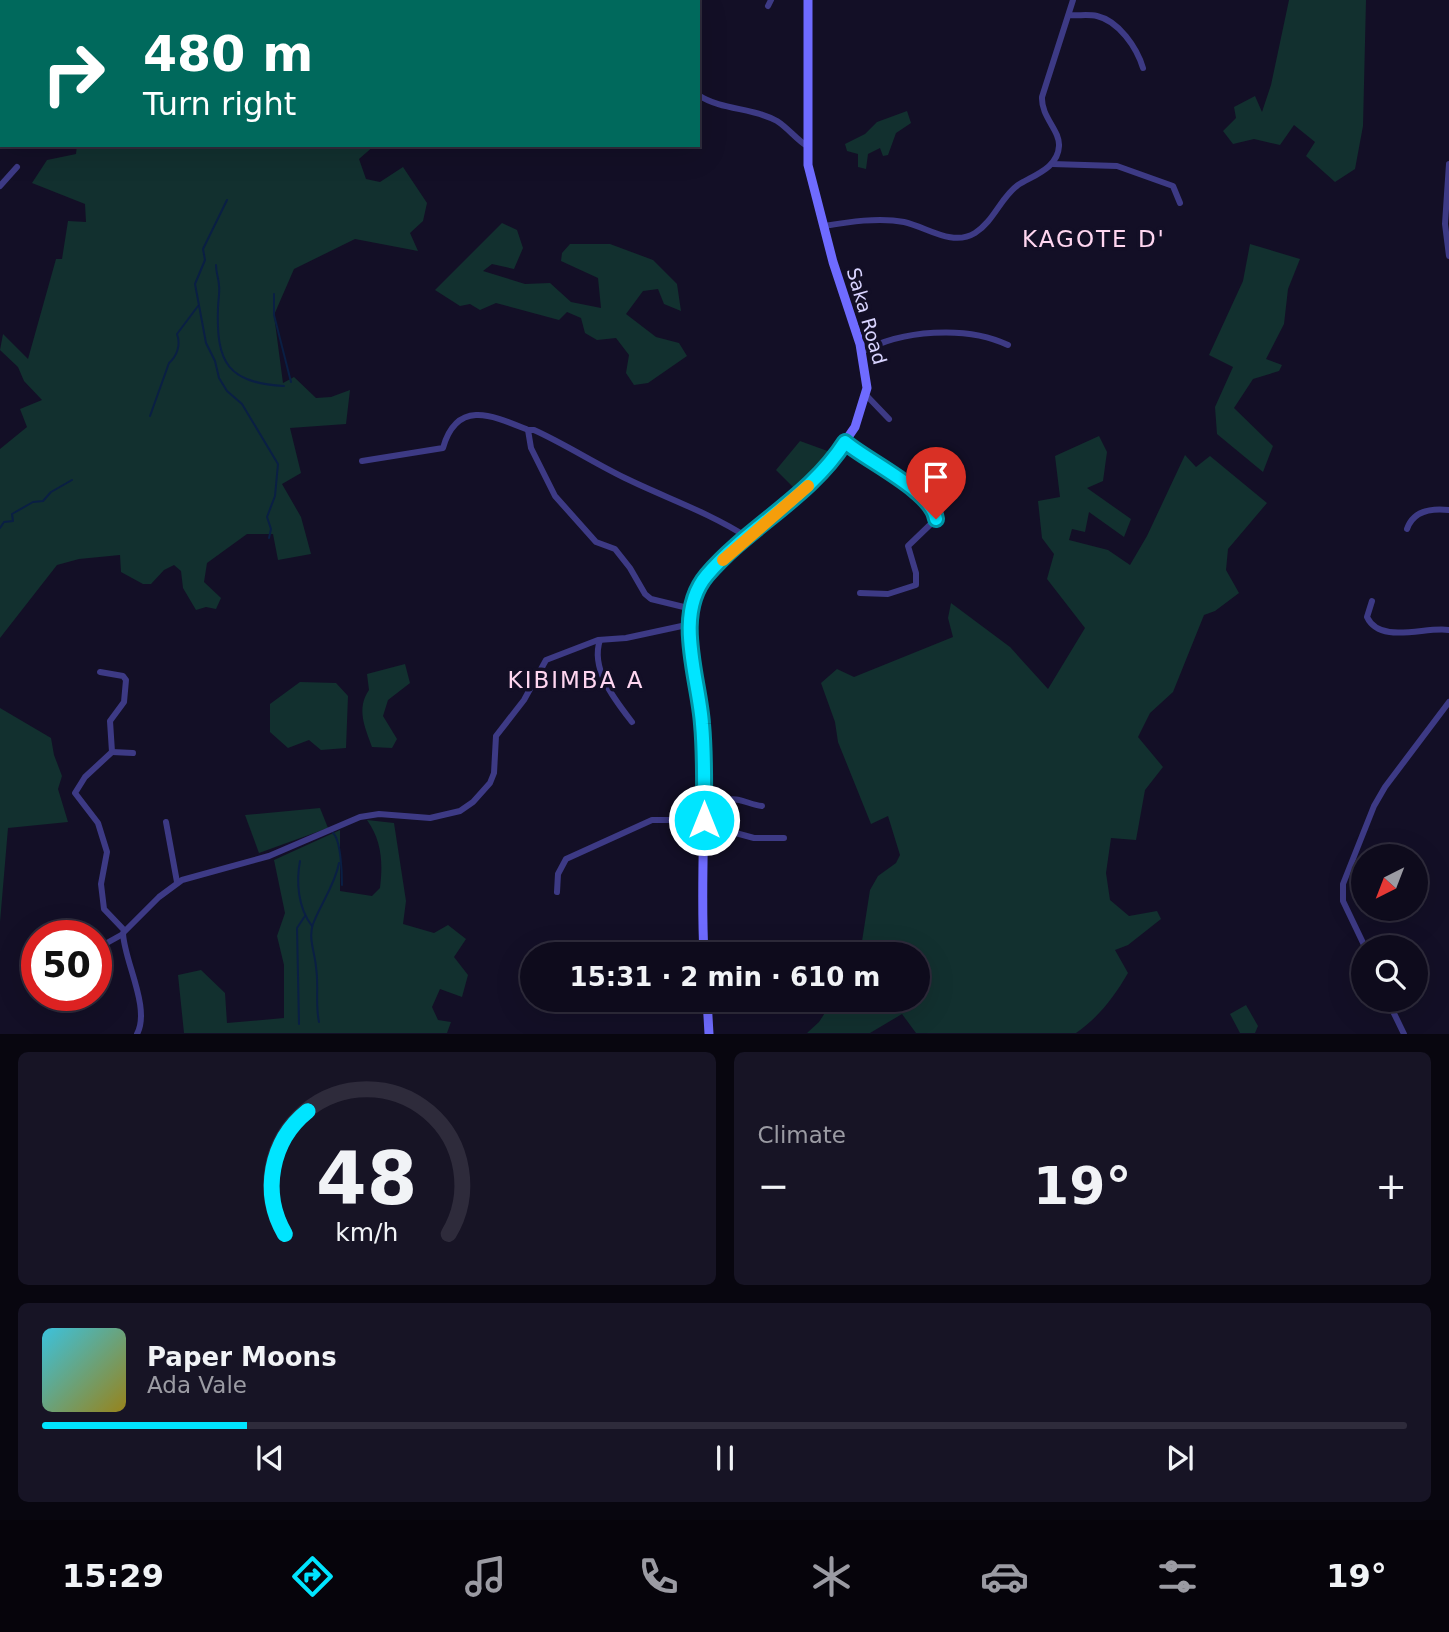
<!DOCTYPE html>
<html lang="en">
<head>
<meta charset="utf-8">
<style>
  body { margin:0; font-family:"DejaVu Sans",sans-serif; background:#171425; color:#f1f3f6; height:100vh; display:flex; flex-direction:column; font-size:26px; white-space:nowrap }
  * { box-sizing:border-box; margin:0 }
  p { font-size:23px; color:#9b9ba3 }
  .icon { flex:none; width:38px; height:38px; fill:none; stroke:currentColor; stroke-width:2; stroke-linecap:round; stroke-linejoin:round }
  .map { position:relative; height:1034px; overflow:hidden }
  .panel { display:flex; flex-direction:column; gap:18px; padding:18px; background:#08060f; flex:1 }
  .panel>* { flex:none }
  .hud { position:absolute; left:0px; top:0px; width:700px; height:147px; box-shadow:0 7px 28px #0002,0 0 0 2px #2e2b3b; background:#00695c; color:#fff; overflow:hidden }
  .needle { width:46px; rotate:222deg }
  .fabs { position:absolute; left:1351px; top:844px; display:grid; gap:14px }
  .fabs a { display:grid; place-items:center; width:77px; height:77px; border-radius:50%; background:#0e0b1c; box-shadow:0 7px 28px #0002,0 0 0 2px #2e2b3b; font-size:35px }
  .speed { position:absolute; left:21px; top:920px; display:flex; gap:14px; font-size:35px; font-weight:700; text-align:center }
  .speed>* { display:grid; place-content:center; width:91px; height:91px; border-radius:50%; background:#0e0b1c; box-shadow:0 7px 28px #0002,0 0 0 2px #2e2b3b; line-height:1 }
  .speed .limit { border:10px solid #d22; background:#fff; color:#111 }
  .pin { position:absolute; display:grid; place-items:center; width:60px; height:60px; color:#fff; margin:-72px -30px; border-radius:50% 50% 50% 0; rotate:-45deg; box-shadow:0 0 7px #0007 }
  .pin .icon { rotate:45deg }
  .me { position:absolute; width:77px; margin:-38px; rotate:0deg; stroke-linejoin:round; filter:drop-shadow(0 0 5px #0008) }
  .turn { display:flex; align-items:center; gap:24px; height:147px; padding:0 28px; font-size:32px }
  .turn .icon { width:91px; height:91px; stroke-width:2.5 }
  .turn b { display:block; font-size:49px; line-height:60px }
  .big { font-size:52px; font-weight:700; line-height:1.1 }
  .panel .tile { flex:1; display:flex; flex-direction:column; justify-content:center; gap:10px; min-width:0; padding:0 24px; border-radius:10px; background:#171425 }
  .panel .dial { align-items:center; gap:0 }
  .dial svg { height:182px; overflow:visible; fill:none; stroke:#2e2b3b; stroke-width:7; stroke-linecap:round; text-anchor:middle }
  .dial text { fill:#f1f3f6; stroke:none }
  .song { display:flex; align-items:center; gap:21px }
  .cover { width:84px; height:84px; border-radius:10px; background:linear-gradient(135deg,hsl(190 70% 55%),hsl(50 70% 35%)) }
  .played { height:7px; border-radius:4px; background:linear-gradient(90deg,#00e5ff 15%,#2e2b3b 15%) }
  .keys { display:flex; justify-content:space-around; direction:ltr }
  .heat { display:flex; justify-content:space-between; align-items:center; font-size:38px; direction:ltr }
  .panel .tiles { flex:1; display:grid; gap:18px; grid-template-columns:1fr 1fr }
  .tile:last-child { grid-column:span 2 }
  .trip { position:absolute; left:520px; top:942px; width:410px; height:70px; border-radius:35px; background:#0e0b1c; box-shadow:0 7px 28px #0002,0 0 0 2px #2e2b3b; font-weight:700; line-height:70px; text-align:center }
  .tabs { display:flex; height:112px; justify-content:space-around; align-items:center; background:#06040b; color:#9b9ba3 }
  .tabs .icon { width:49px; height:49px }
  .tabs .current { color:#00e5ff }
  .tabs b { font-size:32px; color:#f1f3f6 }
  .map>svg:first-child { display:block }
  .green { fill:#12302f }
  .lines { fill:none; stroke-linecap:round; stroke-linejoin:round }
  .stream { stroke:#0a1f44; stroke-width:2 }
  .street { stroke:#3d3a85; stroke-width:6 }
  .secondary { stroke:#6f6bff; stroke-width:9 }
  .route-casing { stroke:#0095a6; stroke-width:18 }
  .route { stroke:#00e5ff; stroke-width:12 }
  .slow { stroke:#f59e0b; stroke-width:12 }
  .labels { text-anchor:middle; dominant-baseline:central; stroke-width:7; stroke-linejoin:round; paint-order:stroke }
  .street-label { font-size:19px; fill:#d9d4ff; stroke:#130f26 }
  .quarter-label { font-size:23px; letter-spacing:2px; fill:#ffd6f0; stroke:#130f26 }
</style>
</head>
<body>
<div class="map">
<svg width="1449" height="1034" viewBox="0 0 1449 1034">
  <rect width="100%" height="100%" fill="#130f26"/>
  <g class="green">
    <polygon points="1289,0 1366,0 1363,126 1355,169 1335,182 1306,156 1315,142 1294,125 1280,145 1254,139 1233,144 1223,131 1236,118 1234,107 1255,96 1262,112 1271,85"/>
    <polygon points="907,111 911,123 896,133 888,155 883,156 880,148 868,154 866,169 858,167 858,154 847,151 845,144 865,134 877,122"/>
    <polygon points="77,145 375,145 359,159 366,179 380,182 403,167 427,203 423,221 410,233 418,251 355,239 294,269 274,315 283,383 294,377 316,398 331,397 350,390 346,424 290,428 301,473 282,484 301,517 311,554 278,560 273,534 247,534 207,563 204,582 221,598 216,609 206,607 196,610 183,588 181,571 174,565 164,570 151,584 143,584 121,572 120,555 79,559 57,565 0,638 0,449 27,427 20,409 42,400 24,381 18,367 0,350 3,334 28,359 56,259 62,259 68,221 86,222 85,204 32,183 47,160 76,154"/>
    <polygon points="502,223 517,230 523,248 514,269 492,264 483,271 525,284 550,283 571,302 601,308 598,278 561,261 562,253 570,244 610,244 653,260 677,284 681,311 664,304 658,289 643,291 626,314 656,337 679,343 687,356 648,383 634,385 626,373 629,355 616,338 597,340 585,333 581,318 567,312 559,320 496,303 480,310 470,304 460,306 435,290"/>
    <polygon points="1250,244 1300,259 1288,289 1284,324 1266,359 1282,365 1279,371 1253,379 1234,408 1273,446 1263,472 1217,434 1215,407 1233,367 1209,355 1243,281"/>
    <path d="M1099,436L1107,452L1103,481L1087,488L1131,519L1124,537L1089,512L1085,532L1072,529L1069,540L1108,550L1130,565L1147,536L1185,455L1196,467L1210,456L1267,503L1228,549L1226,570L1239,593L1215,611L1204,615L1173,692L1150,713L1138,737L1163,767L1145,790L1136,840L1111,838L1106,873L1110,900L1129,916L1157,911L1161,919L1128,945L1115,950L1128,973C1114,997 1099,1017 1076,1033H916L902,1014L870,1033H807L819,1022L834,999H917V954H860L870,890L878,876L896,863L900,855L888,816L871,824L838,742L835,722L821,683L837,669L854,677L953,637L948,618L951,603L1010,647L1048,689L1085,628L1047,579L1054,554L1042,538L1038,501L1060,497L1055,456Z"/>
    <polygon points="800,441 833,453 823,467 796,490 776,470"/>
    <path d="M405,664L410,683L388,700L383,716L397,739L392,748L372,747C365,727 356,709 369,690L367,674Z"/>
    <polygon points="300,682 336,683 348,696 346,748 321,750 309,740 288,748 270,732 270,704"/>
    <polygon points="0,708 51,738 54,755 62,776 58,789 68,822 8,828 0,922"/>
    <polygon points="320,808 328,828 259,853 245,815"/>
    <path d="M367,820L394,823L406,901L403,924L434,933L448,925L466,939L454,957L468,975L462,997L440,989L432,1007L438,1020L451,1022L447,1033H184L178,975L201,970L225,993L227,1023L284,1018V965L277,936L285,913L274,860L340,830V891L372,896L380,888C383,863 382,841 367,820Z"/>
    <polygon points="1246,1005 1258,1026 1255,1033 1240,1033 1230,1014"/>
  </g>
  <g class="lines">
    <g class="stream">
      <polyline points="227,200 203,249 205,260 195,284 206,343 215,361 219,378 227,391 242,404 278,464 275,496 267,517 271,529 269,538"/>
      <path d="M216,265C216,273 219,279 219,286C220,293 218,301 218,308C216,363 228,383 284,386"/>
      <polyline points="274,294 274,315 291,382"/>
      <path d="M150,416L169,363C177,356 181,345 177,334L198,306"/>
      <polyline points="0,528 4,522 13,521 12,514 33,502 43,501 51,492 72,480"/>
      <path d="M333,833C341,840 342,874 342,885"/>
      <path d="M300,861C296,882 298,908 312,926"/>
      <path d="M319,1022C315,1004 319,986 316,967C315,953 308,938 313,924C321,903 335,885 339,863"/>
      <polyline points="299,1024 297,928 305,916"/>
    </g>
    <g class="street">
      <polyline points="645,2 646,0"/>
      <polyline points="650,2 660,0"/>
      <polyline points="768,6 771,0"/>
      <path d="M1069,15C1078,16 1088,14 1097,16C1119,21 1137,48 1143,68"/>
      <path d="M698,95C723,111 752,107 777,121C788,128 796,139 807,146"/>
      <polyline points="1052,164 1117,166 1173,186 1180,203"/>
      <polyline points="1449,164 1445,224 1449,256"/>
      <polyline points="0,186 17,167"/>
      <path d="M824,226C848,222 879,217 904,222C927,227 952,247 975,233C994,221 1001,197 1018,185C1034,175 1058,168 1059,146C1060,130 1041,117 1042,97L1073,0"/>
      <path d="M862,352C901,330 966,325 1008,345"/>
      <polyline points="865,394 889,419"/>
      <path d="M845,442C867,461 933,491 936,519L908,546L916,573V585L888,594L860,593"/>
      <path d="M362,461L443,448C457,398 494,416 528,430"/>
      <path d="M1407,529C1413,511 1431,508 1449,510"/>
      <path d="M1372,601L1367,617C1380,645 1426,626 1449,630"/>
      <path d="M692,609L651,599L645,594L630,568L615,549L596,542L555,496L531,448L528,430H534C565,444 594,463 625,478C666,498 708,512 747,537"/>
      <path d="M600,640C590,669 615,700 632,722"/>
      <polyline points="100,672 123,676 126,680 124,702 110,721 112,752 85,777 75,793 98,823 107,852 101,884 104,909 124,930"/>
      <polyline points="112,752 133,753"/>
      <path d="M704,797C720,806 725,796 739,800C748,802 753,805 762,806"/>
      <polyline points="166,822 177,882"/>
      <polyline points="557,892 558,874 566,859 652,820 704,820 732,832 754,838 784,838"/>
      <polyline points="1365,947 1343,901 1343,884 1374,806 1385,787 1449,702"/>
      <polyline points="96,949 123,934"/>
      <polyline points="1387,999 1404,1034"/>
      <path d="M137,1034C151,1008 124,961 123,933L159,897L182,880L269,856L360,817L379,814L430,818L460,811L473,802L490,783L494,773L496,736L524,700L546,660L598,640L626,638L691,624"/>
    </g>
    <g class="secondary">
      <path d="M704,954C700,883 706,812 704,741C702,697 685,652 692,608C696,587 708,574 722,560L824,472L855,427L867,388L860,344L833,262L808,165V0"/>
      <polyline points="707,999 709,1034"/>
    </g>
  </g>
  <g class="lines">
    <defs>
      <path id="route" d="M704,820C704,788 705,756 702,724C699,678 673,615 707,575C749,526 810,497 845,442C867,461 932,491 936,519"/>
    </defs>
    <use href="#route" class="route-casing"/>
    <use href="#route" class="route"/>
    <polyline class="slow" points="723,560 808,486"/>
  </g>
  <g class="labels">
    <g class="street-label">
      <text transform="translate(867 316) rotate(74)">Saka Road</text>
    </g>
    <g class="quarter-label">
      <text x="1094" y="239">KAGOTE D'</text>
      <text x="576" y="680">KIBIMBA A</text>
    </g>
  </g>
</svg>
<div class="fabs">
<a><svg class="needle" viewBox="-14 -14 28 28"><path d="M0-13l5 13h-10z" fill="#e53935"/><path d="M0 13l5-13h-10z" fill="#9b9ba3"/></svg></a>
<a><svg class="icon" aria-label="search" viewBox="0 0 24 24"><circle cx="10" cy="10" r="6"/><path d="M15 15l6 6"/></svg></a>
</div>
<div class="speed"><div class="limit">50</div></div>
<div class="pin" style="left:936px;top:519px;background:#d93025"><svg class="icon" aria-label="arrive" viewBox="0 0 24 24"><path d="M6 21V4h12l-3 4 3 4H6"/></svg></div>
<svg class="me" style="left:704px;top:820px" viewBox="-20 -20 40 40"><circle r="17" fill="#00e5ff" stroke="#fff" stroke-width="3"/><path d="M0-11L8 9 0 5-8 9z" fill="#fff"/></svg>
<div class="trip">15:31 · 2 min · 610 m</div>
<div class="hud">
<div class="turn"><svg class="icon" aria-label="right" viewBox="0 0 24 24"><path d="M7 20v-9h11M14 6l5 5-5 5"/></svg><div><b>480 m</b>Turn right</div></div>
</div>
</div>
<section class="panel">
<div class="tiles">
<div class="tile dial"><svg viewBox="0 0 100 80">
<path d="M14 69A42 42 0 1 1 86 69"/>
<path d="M14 69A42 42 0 0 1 24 15" stroke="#00e5ff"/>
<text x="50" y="56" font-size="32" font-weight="700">48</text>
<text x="50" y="72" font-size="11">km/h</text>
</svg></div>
<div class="tile"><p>Climate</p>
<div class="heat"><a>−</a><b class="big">19°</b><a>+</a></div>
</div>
<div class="tile">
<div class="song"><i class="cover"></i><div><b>Paper Moons</b><p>Ada Vale</p></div></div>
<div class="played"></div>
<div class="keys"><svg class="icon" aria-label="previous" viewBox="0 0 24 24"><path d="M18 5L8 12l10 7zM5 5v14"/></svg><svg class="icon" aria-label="pause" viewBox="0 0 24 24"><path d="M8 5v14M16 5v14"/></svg><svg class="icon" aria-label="next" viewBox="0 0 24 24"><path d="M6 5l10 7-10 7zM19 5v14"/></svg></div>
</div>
</div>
</section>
<nav class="tabs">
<b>15:29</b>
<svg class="icon current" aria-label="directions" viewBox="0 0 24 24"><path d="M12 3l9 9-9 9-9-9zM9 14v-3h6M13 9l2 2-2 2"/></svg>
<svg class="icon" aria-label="music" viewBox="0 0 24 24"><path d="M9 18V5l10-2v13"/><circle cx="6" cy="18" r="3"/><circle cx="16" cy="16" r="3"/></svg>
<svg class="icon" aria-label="phone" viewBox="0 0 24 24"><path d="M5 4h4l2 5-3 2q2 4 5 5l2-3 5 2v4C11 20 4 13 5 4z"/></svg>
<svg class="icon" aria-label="climate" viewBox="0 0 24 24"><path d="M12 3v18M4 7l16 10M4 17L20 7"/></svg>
<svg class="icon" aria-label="car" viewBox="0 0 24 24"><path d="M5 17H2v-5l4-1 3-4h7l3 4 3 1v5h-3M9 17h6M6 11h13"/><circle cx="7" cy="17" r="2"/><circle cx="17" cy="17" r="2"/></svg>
<svg class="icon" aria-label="filters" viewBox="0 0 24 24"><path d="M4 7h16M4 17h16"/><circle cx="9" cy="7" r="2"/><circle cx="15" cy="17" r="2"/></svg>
<b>19°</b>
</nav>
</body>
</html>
